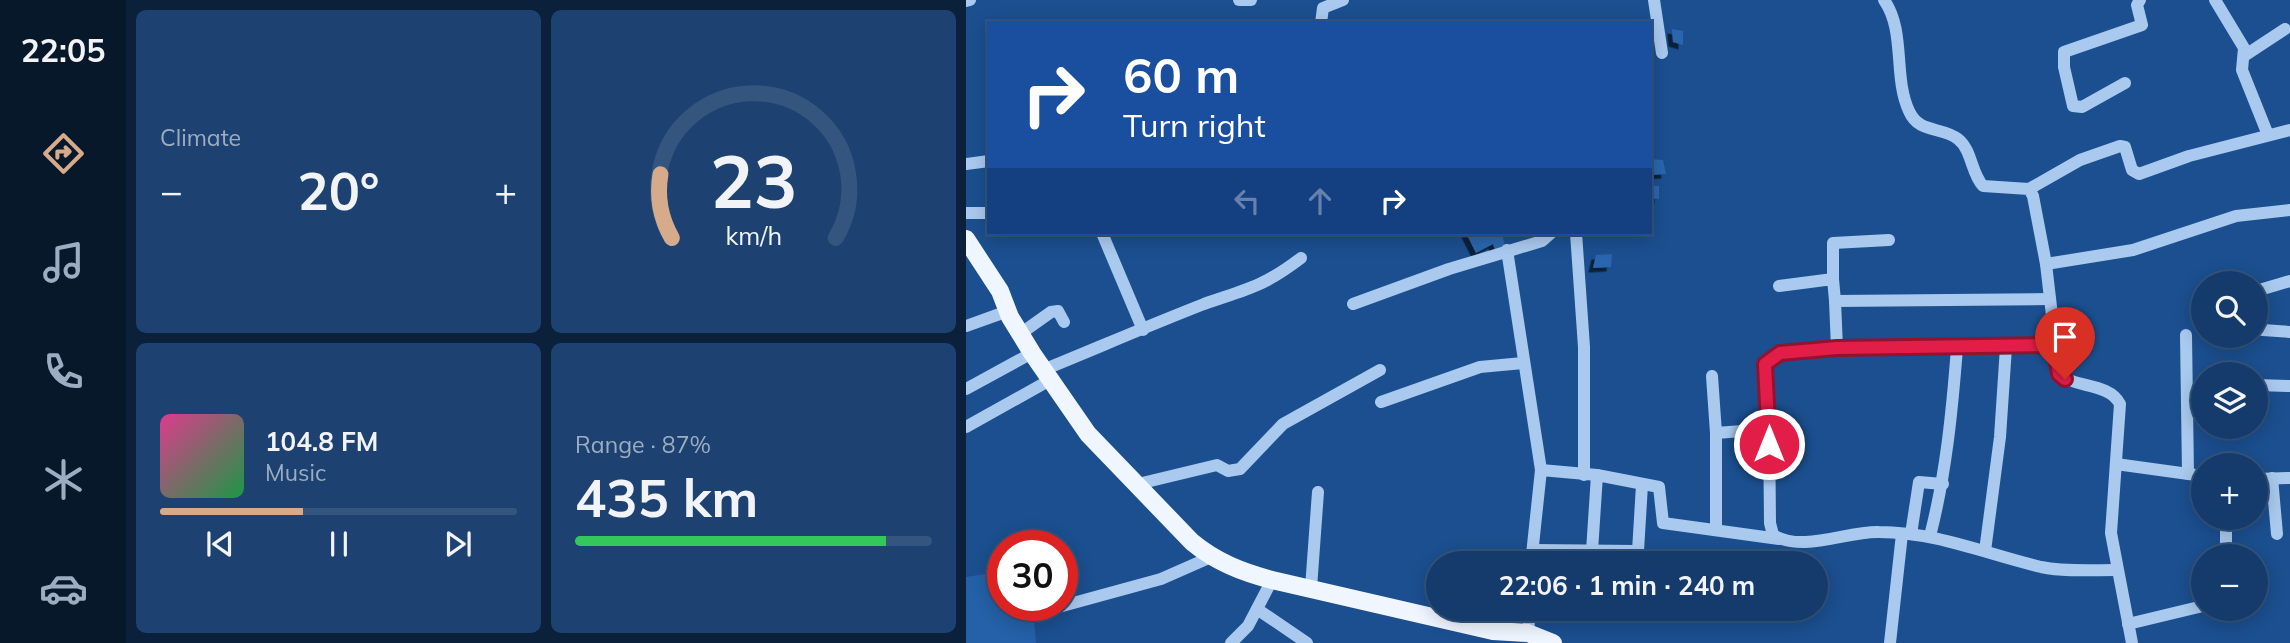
<!DOCTYPE html>
<html lang="en">
<head>
<meta charset="utf-8">
<style>
  body { margin:0; font-family:Mulish,sans-serif; background:#1d4271; color:#f1f3f6; height:100vh; display:flex; flex-direction:column; font-size:26px; white-space:nowrap }
  * { box-sizing:border-box; margin:0 }
  p { font-size:23px; color:#9dadc1 }
  .icon { flex:none; width:38px; height:38px; fill:none; stroke:currentColor; stroke-width:2; stroke-linecap:round; stroke-linejoin:round }
  .map { position:relative; flex:1; overflow:hidden }
  .drawer { display:flex; flex-direction:column; gap:10px; padding:10px; background:#0b203b; width:840px }
  .drawer>* { flex:none }
  .top-card { position:absolute; left:21px; top:21px; width:665px; height:214px; border-radius:0px; box-shadow:0 4px 18px #0003,0 0 0 2px #33557e; background:#1a4fa0; color:#fff; overflow:hidden }
  .tools { position:absolute; left:1225px; top:271px; display:grid; gap:14px }
  .tools a { display:grid; place-items:center; width:77px; height:77px; border-radius:50%; background:#143b6b; box-shadow:0 4px 18px #0003,0 0 0 2px #33557e; font-size:35px }
  .speed { position:absolute; left:21px; top:530px; display:flex; gap:14px; font-size:35px; font-weight:700; text-align:center }
  .speed>* { display:grid; place-content:center; width:91px; height:91px; border-radius:50%; background:#143b6b; box-shadow:0 4px 18px #0003,0 0 0 2px #33557e; line-height:1 }
  .speed .limit { border:10px solid #d22; background:#fff; color:#111 }
  .pin { position:absolute; display:grid; place-items:center; width:60px; height:60px; color:#fff; margin:-72px -30px; border-radius:50% 50% 50% 0; rotate:-45deg; box-shadow:0 0 7px #0007 }
  .pin .icon { rotate:45deg }
  .me { position:absolute; width:77px; margin:-38px; rotate:0deg; stroke-linejoin:round; filter:drop-shadow(0 0 5px #0008) }
  .turn { display:flex; align-items:center; gap:24px; height:147px; padding:0 21px; font-size:32px }
  .turn .icon { width:91px; height:91px; stroke-width:2.5 }
  .turn b { display:block; font-size:49px; line-height:60px }
  .lanes { display:flex; align-items:center; height:66px; padding:0 21px; background:#0003; justify-content:center; gap:35px; direction:ltr }
  .lanes .off { opacity:.35 }
  .big { font-size:52px; font-weight:700; line-height:1.1 }
  .drawer .widget { flex:1; display:flex; flex-direction:column; justify-content:center; gap:10px; min-width:0; padding:0 24px; border-radius:10px; background:#1d4271 }
  .drawer .dial { align-items:center; gap:0 }
  .dial svg { height:182px; overflow:visible; fill:none; stroke:#33557e; stroke-width:7; stroke-linecap:round; text-anchor:middle }
  .dial text { fill:#f1f3f6; stroke:none }
  .song { display:flex; align-items:center; gap:21px }
  .cover { width:84px; height:84px; border-radius:10px; background:linear-gradient(135deg,hsl(330 70% 55%),hsl(140 70% 35%)) }
  .played { height:7px; border-radius:4px; background:linear-gradient(90deg,#d6ab8b 40%,#33557e 40%) }
  .keys { display:flex; justify-content:space-around; direction:ltr }
  .heat { display:flex; justify-content:space-between; align-items:center; font-size:38px; direction:ltr }
  .charge { height:10px; border-radius:5px; background:linear-gradient(90deg,#34c759 87%,#33557e 0) }
  .drawer .tiles { flex:1; display:grid; gap:10px; grid-template-columns:repeat(2,1fr) }
  .trip { position:absolute; left:460px; top:551px; width:402px; height:70px; border-radius:35px; background:#143b6b; box-shadow:0 4px 18px #0003,0 0 0 2px #33557e; font-weight:700; line-height:70px; text-align:center }
  main { display:flex; flex:1; min-height:0 }
  .tab-bar { display:flex; flex-direction:column; width:126px; justify-content:space-around; align-items:center; background:#08182b; color:#9dadc1 }
  .tab-bar .icon { width:49px; height:49px }
  .tab-bar .current { color:#d6ab8b }
  .tab-bar b { font-size:32px; color:#f1f3f6 }
  .map>svg:first-child { display:block }
  .green { fill:#2461a8 }
  .building { fill:#2a66ad; filter:url(#shadow) }
  .lines { fill:none; stroke-linecap:round; stroke-linejoin:round }
  .minor { stroke:#a9c9ee; stroke-width:12 }
  .major { stroke:#f0f6ff; stroke-width:18 }
  .route-casing { stroke:#92132f; stroke-width:18 }
  .route { stroke:#e11d48; stroke-width:12 }
</style>
</head>
<body>
<main>
<nav class="tab-bar">
<b>22:05</b>
<svg class="icon current" aria-label="directions" viewBox="0 0 24 24"><path d="M12 3l9 9-9 9-9-9zM9 14v-3h6M13 9l2 2-2 2"/></svg>
<svg class="icon" aria-label="music" viewBox="0 0 24 24"><path d="M9 18V5l10-2v13"/><circle cx="6" cy="18" r="3"/><circle cx="16" cy="16" r="3"/></svg>
<svg class="icon" aria-label="phone" viewBox="0 0 24 24"><path d="M5 4h4l2 5-3 2q2 4 5 5l2-3 5 2v4C11 20 4 13 5 4z"/></svg>
<svg class="icon" aria-label="climate" viewBox="0 0 24 24"><path d="M12 3v18M4 7l16 10M4 17L20 7"/></svg>
<svg class="icon" aria-label="car" viewBox="0 0 24 24"><path d="M5 17H2v-5l4-1 3-4h7l3 4 3 1v5h-3M9 17h6M6 11h13"/><circle cx="7" cy="17" r="2"/><circle cx="17" cy="17" r="2"/></svg>
</nav>
<section class="drawer">
<div class="tiles">
<div class="widget"><p>Climate</p>
<div class="heat"><a>−</a><b class="big">20°</b><a>+</a></div>
</div>
<div class="widget dial"><svg viewBox="0 0 100 80">
<path d="M14 69A42 42 0 1 1 86 69"/>
<path d="M14 69A42 42 0 0 1 9 41" stroke="#d6ab8b"/>
<text x="50" y="56" font-size="32" font-weight="700">23</text>
<text x="50" y="72" font-size="11">km/h</text>
</svg></div>
<div class="widget">
<div class="song"><i class="cover"></i><div><b>104.8 FM</b><p>Music</p></div></div>
<div class="played"></div>
<div class="keys"><svg class="icon" aria-label="previous" viewBox="0 0 24 24"><path d="M18 5L8 12l10 7zM5 5v14"/></svg><svg class="icon" aria-label="pause" viewBox="0 0 24 24"><path d="M8 5v14M16 5v14"/></svg><svg class="icon" aria-label="next" viewBox="0 0 24 24"><path d="M6 5l10 7-10 7zM19 5v14"/></svg></div>
</div>
<div class="widget"><p>Range · 87%</p><b class="big">435 km</b><div class="charge"></div></div>
</div>
</section>
<div class="map">
<svg width="1324" height="643" viewBox="0 0 1324 643">
  <defs>
    <filter id="shadow"><feDropShadow dx="-4.5" dy="4.5" stdDeviation="0" flood-color="#0009"/></filter>
  </defs>
  <rect width="100%" height="100%" fill="#1b4f8f"/>
  <polygon class="green" points="37,571 37,606 67,606 70,643 0,643 0,577"/>
  <g class="building">
    <polygon points="706,29 717,31 717,45 707,42"/>
    <polygon points="684,159 697,160 700,174 684,175"/>
    <polygon points="684,186 693,186 693,199 684,198"/>
    <polygon points="500,233 536,233 539,247 529,250 527,244 510,253"/>
    <polygon points="646,254 645,267 627,268 630,255"/>
  </g>
  <g class="lines">
    <g class="minor">
      <polyline points="273,0 285,0"/>
      <polyline points="688,0 696,53"/>
      <path d="M918,0C940,31 927,77 943,111C953,134 975,126 992,139C1006,150 1005,173 1017,186L1063,189L1067,196L1080,264L1093,375C1111,388 1143,383 1154,404L1145,533L1166,643"/>
      <polyline points="1249,0 1278,48 1276,70 1302,135"/>
      <polyline points="0,1 4,0"/>
      <polyline points="355,23 357,8 377,0"/>
      <polyline points="1278,56 1319,29"/>
      <polyline points="1159,83 1116,107 1107,106 1098,67 1098,52 1176,25 1171,5 1174,0"/>
      <polyline points="0,164 23,161"/>
      <polyline points="1063,189 1114,160 1154,146 1159,147 1166,170 1173,174 1223,156 1324,130"/>
      <polyline points="0,213 23,213"/>
      <polyline points="136,233 177,330"/>
      <polyline points="610,233 618,347 618,475"/>
      <polyline points="541,250 575,470 565,564"/>
      <polyline points="1080,264 1167,250 1270,216 1324,210"/>
      <polyline points="867,279 867,243 923,240"/>
      <polyline points="813,286 867,279 869,301"/>
      <polyline points="1290,291 1324,281"/>
      <polyline points="387,304 483,269 576,241 585,233"/>
      <polyline points="0,326 42,311"/>
      <polyline points="1297,330 1324,332"/>
      <polyline points="54,334 85,312 92,311 98,322"/>
      <polyline points="1220,335 1222,474"/>
      <path d="M1088,345L871,348L814,353L805,357L799,364L803,419L804,523L807,535C838,553 880,531 913,532C970,532 1020,554 1075,567C1100,572 1125,570 1150,570"/>
      <polyline points="871,348 869,301 1084,299"/>
      <path d="M77,370C131,348 184,325 238,304C281,289 297,287 335,258"/>
      <polyline points="746,376 750,433 803,429"/>
      <polyline points="1290,385 1324,386"/>
      <polyline points="0,389 66,353"/>
      <polyline points="415,402 514,367 557,363"/>
      <polyline points="0,427 84,380"/>
      <polyline points="1150,464 1237,476"/>
      <polyline points="575,470 631,475 626,551"/>
      <polyline points="631,475 693,487 697,523 813,539"/>
      <polyline points="1306,478 1311,534"/>
      <polyline points="1290,479 1324,478"/>
      <polyline points="172,484 251,465 262,471 274,469 317,424 414,370"/>
      <polyline points="1260,518 1260,555"/>
      <polyline points="750,528 750,433"/>
      <polyline points="945,534 953,482 977,484"/>
      <path d="M964,536C980,474 986,412 991,348"/>
      <polyline points="567,550 672,551 676,485"/>
      <polyline points="1019,551 1034,437 1040,347"/>
      <polyline points="345,588 352,492"/>
      <polyline points="89,608 195,579 245,557"/>
      <polyline points="291,609 341,643"/>
      <polyline points="1162,624 1237,606"/>
      <polyline points="562,633 564,609"/>
      <polyline points="265,643 282,626 306,580"/>
      <polyline points="924,643 936,534"/>
    </g>
    <path class="major" d="M0,239L34,291L44,317L66,353L122,434L226,542C250,562 276,572 306,580L527,631L562,633L587,643"/>
  </g>
  <g class="lines">
    <defs>
      <polyline id="route" points="803,444 799,364 814,353 871,348 1088,345 1093,374 1099,379"/>
    </defs>
    <use href="#route" class="route-casing"/>
    <use href="#route" class="route"/>
  </g>
</svg>
<div class="tools">
<a><svg class="icon" aria-label="search" viewBox="0 0 24 24"><circle cx="10" cy="10" r="6"/><path d="M15 15l6 6"/></svg></a>
<a><svg class="icon" aria-label="layers" viewBox="0 0 24 24"><path d="M12 4l9 5-9 5-9-5zM3 14l9 5 9-5"/></svg></a>
<a>+</a>
<a>−</a>
</div>
<div class="speed"><div class="limit">30</div></div>
<div class="pin" style="left:1099px;top:379px;background:#d93025"><svg class="icon" aria-label="arrive" viewBox="0 0 24 24"><path d="M6 21V4h12l-3 4 3 4H6"/></svg></div>
<svg class="me" style="left:803px;top:444px" viewBox="-20 -20 40 40"><circle r="17" fill="#e11d48" stroke="#fff" stroke-width="3"/><path d="M0-11L8 9 0 5-8 9z" fill="#fff"/></svg>
<div class="trip">22:06 · 1 min · 240 m</div>
<div class="top-card">
<div class="turn"><svg class="icon" aria-label="right" viewBox="0 0 24 24"><path d="M7 20v-9h11M14 6l5 5-5 5"/></svg><div><b>60 m</b>Turn right</div></div>
<div class="lanes"><svg class="icon off" aria-label="left" viewBox="0 0 24 24"><path d="M17 20v-9H6M10 6l-5 5 5 5"/></svg><svg class="icon off" aria-label="ahead" viewBox="0 0 24 24"><path d="M12 20V5M6 11l6-6 6 6"/></svg><svg class="icon" aria-label="right" viewBox="0 0 24 24"><path d="M7 20v-9h11M14 6l5 5-5 5"/></svg></div>
</div>
</div>
</main>
</body>
</html>
